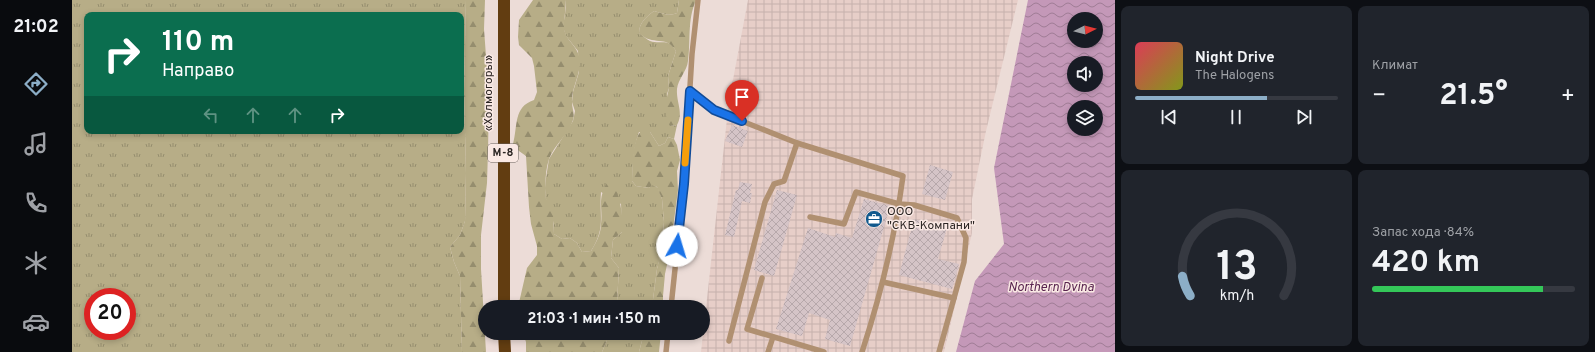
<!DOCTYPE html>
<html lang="ru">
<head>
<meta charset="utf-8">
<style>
  body { margin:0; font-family:Overpass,sans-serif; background:#20242c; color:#f1f3f6; height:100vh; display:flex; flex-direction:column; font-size:15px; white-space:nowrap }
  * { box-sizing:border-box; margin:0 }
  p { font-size:13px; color:#9ea1a6 }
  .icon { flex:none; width:22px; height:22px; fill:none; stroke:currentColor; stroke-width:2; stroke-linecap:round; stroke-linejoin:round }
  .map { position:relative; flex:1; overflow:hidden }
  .side { display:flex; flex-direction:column; gap:6px; padding:6px; background:#0d0f14; width:480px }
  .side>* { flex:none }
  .top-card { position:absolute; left:12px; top:12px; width:380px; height:122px; border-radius:8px; box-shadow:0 2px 6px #0003; background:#0b6e4f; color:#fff; overflow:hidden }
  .needle { width:26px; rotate:84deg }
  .buttons { position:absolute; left:995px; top:12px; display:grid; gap:8px }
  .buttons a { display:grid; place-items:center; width:36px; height:36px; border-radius:50%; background:#171b24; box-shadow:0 2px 6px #0003; font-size:20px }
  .speed { position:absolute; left:12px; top:288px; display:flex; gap:8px; font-size:20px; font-weight:700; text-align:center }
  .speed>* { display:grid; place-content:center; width:52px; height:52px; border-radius:50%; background:#171b24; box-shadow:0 2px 6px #0003; line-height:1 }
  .speed .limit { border:6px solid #d22; background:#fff; color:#111 }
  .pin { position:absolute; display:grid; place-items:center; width:34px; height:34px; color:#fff; margin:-41px -17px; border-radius:50% 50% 50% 0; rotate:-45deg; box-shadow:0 0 4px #0007 }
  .pin .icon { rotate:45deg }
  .me { position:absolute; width:44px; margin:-22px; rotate:6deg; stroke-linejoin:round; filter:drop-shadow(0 0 3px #0008) }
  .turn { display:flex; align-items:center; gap:14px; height:84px; padding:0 12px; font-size:18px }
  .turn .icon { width:52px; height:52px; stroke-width:2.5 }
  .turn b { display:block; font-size:28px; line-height:34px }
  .lanes { display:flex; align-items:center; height:38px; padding:0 12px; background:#0003; justify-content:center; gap:20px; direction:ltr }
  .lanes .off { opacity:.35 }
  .big { font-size:30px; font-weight:700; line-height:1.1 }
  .side .widget { flex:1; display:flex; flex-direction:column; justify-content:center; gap:6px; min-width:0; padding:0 14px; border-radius:8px; background:#20242c }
  .side .dial { align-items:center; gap:0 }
  .dial svg { height:104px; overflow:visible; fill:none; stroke:#363941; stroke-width:7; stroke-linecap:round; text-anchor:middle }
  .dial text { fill:#f1f3f6; stroke:none }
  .song { display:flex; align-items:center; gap:12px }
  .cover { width:48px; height:48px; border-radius:6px; background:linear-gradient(135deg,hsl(350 70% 55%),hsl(70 70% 35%)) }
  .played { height:4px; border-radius:2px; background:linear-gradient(90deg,#8caec7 65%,#363941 65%) }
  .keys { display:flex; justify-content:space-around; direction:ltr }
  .heat { display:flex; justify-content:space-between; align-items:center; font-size:22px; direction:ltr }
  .charge { height:6px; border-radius:3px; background:linear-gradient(90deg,#34c759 84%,#363941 0) }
  .side .tiles { flex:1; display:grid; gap:6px; grid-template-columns:repeat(2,1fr) }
  .trip { position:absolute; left:406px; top:300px; width:232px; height:40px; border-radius:20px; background:#171b24; box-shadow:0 2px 6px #0003; font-weight:700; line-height:40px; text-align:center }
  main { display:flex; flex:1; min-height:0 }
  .dock { display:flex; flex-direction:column; width:72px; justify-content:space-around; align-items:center; background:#090b0e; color:#9ea1a6 }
  .dock .icon { width:28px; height:28px }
  .dock .current { color:#8caec7 }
  .dock b { font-size:18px; color:#f1f3f6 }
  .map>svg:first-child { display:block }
  .industrial { fill:url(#industrial-grid) }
  .grass { fill:url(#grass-tufts); fill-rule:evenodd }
  .forest { fill:url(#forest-firs) }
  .water { fill:url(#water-waves); fill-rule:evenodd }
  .building { fill:url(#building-cross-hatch) }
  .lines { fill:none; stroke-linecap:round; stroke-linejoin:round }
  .lane { stroke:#b09071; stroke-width:5.5 }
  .highway { stroke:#623d11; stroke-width:12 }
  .route-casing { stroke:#114b97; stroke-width:10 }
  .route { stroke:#1a73e8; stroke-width:7 }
  .slow { stroke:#f59e0b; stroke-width:7 }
  .labels { text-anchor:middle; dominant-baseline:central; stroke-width:3; stroke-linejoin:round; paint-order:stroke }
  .shield { fill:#fae9e4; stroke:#69605d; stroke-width:1 }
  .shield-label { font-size:11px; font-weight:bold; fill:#2b2523 }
  .street-label { font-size:12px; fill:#2b2523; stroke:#fae9e4 }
  .poi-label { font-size:12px; fill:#2b2523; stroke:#fae9e4; text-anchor:start }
  .water-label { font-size:13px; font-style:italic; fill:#58234e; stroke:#fae9e4 }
</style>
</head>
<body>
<main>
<nav class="dock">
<b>21:02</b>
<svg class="icon current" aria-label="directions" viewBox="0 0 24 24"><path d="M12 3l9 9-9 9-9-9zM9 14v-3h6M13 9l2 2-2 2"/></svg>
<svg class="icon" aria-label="music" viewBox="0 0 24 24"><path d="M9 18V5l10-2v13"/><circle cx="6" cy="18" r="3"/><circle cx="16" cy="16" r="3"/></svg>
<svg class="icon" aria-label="phone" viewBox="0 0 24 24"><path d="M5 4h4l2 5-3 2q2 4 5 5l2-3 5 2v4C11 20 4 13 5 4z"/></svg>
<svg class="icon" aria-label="climate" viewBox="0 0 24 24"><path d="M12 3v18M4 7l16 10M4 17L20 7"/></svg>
<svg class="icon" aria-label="car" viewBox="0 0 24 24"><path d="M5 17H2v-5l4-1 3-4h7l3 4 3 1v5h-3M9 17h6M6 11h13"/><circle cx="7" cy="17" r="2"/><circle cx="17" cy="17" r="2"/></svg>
</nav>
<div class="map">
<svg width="1043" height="352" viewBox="0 0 1043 352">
  <defs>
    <pattern id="industrial-grid" width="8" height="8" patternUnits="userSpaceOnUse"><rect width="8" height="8" fill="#e7cec8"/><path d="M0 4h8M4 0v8" fill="none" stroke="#c6b1ac"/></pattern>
    <pattern id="grass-tufts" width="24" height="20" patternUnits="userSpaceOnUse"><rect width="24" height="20" fill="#b7ad87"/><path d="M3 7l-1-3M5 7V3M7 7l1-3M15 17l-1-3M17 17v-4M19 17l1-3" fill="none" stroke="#958d6e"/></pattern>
    <pattern id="forest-firs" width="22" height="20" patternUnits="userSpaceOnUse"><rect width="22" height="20" fill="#b7ad87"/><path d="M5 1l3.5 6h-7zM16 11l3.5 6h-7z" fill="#958d6e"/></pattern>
    <pattern id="water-waves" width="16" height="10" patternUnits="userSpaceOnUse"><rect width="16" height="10" fill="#c498b8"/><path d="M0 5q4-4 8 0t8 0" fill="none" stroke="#9f7c95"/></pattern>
    <pattern id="building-cross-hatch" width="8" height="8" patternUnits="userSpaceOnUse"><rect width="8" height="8" fill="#d5c4c7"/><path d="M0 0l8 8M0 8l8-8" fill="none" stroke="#b7a8ab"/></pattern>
  </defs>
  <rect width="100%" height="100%" fill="#ecdcd7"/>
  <polygon class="industrial" points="676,0 946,0 914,131 900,199 900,233 872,352 629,352 657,101"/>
  <g class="grass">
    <path d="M0,0H394L392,91L394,173L393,221L388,235L378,247L382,262L388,276L390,352H0ZM15,15H389V131H15ZM21,297H55V331H21Z"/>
    <path d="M493,0H607L605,13C596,17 591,13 582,11C574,17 567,23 567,33C570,35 574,39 578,41C590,45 596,37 604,51L596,76L597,88L595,94L598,126L605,125L602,139L596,137L593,143L587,146L578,132H567C561,148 561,164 560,181L564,186L577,188L580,184L586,188L590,199L592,222L589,254L585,269L580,307H543L545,302L547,268L539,258L541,240L550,232L549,204L529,192C527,217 534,228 519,251L510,252L505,243L498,238L490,239L482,234V224L474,199L473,188L474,178L477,159L501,121L503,111L500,102L501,92L507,72L506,51L494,36L491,27L494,7Z"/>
    <polygon points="538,333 572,333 567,352 530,352"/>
  </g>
  <g class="forest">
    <polygon points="394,0 413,0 412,29 417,97 416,151 415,183 409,235 409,269 414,352 390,352 388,276 382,262 378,247 388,235 393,221 394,173 392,91"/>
    <path d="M461,0H493C495,10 491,18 492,27C492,37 501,43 505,51C514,68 499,85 500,102C500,109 503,113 501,120C497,134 482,145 477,159C473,171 473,186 474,199L481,204L482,234L490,239L498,238L505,243L510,252L519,251C524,243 529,234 529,224C531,207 525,200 535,183L543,186C548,201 552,216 550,232L541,240L539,258L547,268L545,302L543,307H446L455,268L465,255V246L459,224L457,207L454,156L447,151L441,144C446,126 441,107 462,100L465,92L462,66L460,58L447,45L446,37L447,20Z"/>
    <path d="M607,0H624C615,21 619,39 616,61C615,71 606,79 605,89C604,102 612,113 605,125L598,126L595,121L593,106L597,88L596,76L604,51C594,34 581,47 567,33C567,23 574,17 582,11C591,13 596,17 605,13Z"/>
    <path d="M572,128L578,132L587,146L593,143L596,137L602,139L605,145L608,160L605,171L606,190L598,251L593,274L591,296V307H580L585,269L590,248L592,222L590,199L585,187L580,185L577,188L564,186L560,181C561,166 559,138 572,128Z"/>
    <polygon points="451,333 538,333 530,352 454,352 454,342"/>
    <polygon points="572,333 589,333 587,352 567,352"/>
  </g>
  <path class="water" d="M956,0H1043V352H884L903,281L932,244L922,168ZM1002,19H1024V41H1002ZM1002,63H1024V85H1002ZM1002,107H1024V129H1002Z"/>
  <g class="building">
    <polygon points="660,125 676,131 670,147 653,141"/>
    <polygon points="858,165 881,172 873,200 850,194"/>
    <polygon points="668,182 680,184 678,193 680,193 678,203 670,201 662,237 653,235 664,190 666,190"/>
    <polygon points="705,190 725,195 702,276 682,270"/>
    <polygon points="792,199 818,206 778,346 753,339 758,320 737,313 730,336 704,329 736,228 763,237 764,233 780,238"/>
    <polygon points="842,219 875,228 866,259 887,264 880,289 827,275"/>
  </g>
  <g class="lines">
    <g class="lane">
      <path d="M618,91L642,110L725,143L831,176C823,236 809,294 790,352"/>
      <polyline points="738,217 772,224 784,192 827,204 842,205 885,218 894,238 892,262 867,352"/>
      <polyline points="690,278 675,329 752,352"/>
      <polyline points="811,282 882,298"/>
      <polyline points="599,307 612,184 620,54 626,0"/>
      <polyline points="657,341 693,202 702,184 712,181 725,143"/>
      <polyline points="594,352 596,333"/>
      <polyline points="696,352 701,337"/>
    </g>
    <g class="highway">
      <polyline points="432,307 432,0"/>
      <polyline points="432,333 433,352"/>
    </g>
  </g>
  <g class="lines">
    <defs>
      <polyline id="route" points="605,246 612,184 618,91 642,110 670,121"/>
    </defs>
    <use href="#route" class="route-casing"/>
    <use href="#route" class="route"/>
    <polyline class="slow" points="613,163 616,120"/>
  </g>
  <defs>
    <symbol id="office-disc" viewBox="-11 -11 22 22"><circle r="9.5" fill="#11598d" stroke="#fae9e4"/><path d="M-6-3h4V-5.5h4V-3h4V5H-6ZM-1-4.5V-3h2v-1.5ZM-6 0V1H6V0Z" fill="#fff"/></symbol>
  </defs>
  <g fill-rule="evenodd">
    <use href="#office-disc" x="792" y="209" width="20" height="20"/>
  </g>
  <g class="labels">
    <rect class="shield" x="416" y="144" width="30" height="18" rx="3"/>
    <g class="shield-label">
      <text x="431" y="153">М-8</text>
    </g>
    <g class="street-label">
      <text transform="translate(417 93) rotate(-90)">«Холмогоры»</text>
    </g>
    <g class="poi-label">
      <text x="815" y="212">ООО<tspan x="815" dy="14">"СКВ-Компани"</tspan></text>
    </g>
    <g class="water-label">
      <text x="979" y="288">Northern Dvina</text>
    </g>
  </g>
</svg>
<div class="buttons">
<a><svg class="needle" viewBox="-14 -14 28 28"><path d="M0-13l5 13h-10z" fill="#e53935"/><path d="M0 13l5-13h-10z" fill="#9ea1a6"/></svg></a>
<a><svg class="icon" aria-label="sound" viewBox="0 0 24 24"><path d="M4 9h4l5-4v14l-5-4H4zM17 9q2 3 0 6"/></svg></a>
<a><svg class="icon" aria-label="layers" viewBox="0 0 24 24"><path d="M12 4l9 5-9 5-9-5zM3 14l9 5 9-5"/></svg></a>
</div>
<div class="speed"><div class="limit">20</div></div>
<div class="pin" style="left:670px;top:121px;background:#d93025"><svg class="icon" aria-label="arrive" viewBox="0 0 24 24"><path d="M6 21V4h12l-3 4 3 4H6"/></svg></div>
<svg class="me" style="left:605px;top:246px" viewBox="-20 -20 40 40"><circle r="19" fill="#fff"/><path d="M0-13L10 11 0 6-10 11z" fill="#1a73e8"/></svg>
<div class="trip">21:03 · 1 мин · 150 m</div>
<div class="top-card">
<div class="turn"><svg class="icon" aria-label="right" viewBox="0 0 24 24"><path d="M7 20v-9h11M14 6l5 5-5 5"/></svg><div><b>110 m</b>Направо</div></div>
<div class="lanes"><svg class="icon off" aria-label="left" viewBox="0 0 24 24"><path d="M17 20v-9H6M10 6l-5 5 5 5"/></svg><svg class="icon off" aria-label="ahead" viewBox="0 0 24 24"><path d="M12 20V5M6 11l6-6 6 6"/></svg><svg class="icon off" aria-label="ahead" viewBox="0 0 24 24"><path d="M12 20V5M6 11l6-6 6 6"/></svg><svg class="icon" aria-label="right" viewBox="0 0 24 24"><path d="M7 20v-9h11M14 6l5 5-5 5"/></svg></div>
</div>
</div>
<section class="side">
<div class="tiles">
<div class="widget">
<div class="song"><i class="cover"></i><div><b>Night Drive</b><p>The Halogens</p></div></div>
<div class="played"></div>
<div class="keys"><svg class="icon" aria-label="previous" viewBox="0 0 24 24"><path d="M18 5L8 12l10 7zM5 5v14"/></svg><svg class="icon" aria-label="pause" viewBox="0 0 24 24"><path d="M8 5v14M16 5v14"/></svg><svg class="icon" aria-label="next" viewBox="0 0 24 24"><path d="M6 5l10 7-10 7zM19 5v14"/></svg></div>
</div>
<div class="widget"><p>Климат</p>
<div class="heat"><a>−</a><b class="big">21.5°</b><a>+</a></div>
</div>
<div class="widget dial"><svg viewBox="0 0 100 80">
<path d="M14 69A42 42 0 1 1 86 69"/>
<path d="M14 69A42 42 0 0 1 8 54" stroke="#8caec7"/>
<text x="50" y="56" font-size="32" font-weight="700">13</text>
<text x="50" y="72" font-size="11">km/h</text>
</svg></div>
<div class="widget"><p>Запас хода · 84%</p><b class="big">420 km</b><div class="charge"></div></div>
</div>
</section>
</main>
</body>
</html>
